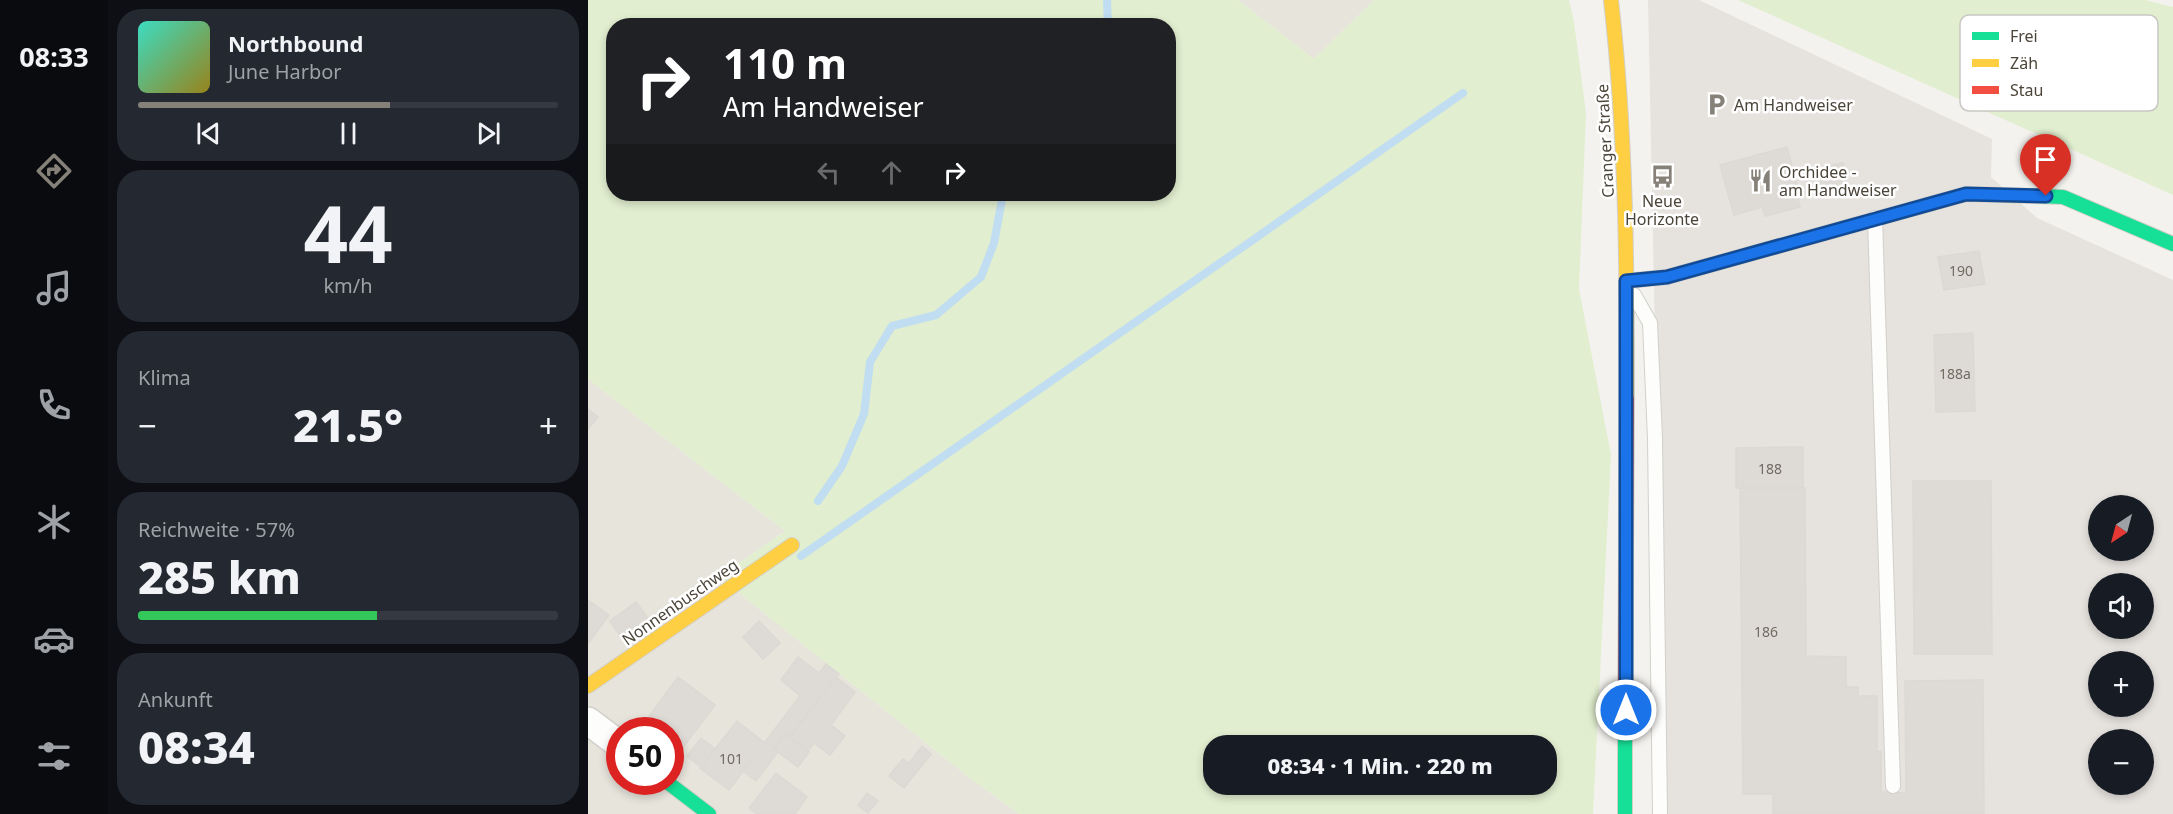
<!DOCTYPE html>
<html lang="de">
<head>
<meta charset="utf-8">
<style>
  body { margin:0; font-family:"Noto Sans",sans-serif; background:#242831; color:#f1f3f6; height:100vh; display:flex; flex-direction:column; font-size:22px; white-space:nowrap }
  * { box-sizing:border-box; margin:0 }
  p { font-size:20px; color:#9ea1a6 }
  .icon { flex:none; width:33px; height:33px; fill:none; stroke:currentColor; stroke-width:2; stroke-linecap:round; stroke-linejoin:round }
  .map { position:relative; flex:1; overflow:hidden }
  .sheet { display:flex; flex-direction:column; gap:9px; padding:9px; background:#0d0f14; width:480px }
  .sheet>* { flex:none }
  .top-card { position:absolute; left:18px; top:18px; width:570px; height:183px; border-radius:24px; box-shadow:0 3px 9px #0003; background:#202124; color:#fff; overflow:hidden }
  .needle { width:39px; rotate:216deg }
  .tools { position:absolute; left:1500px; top:495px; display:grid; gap:12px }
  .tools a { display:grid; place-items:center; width:66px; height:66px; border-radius:50%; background:#171b24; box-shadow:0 3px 9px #0003; font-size:30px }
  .speed { position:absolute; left:18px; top:717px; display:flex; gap:12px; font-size:30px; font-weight:700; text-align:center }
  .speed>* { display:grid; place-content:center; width:78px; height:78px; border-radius:50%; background:#171b24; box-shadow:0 3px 9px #0003; line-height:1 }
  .speed .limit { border:9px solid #d22; background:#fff; color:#111 }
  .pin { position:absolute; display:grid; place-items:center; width:51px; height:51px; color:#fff; margin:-62px -26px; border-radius:50% 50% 50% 0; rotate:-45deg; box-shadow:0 0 6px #0007 }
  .pin .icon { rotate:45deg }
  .me { position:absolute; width:66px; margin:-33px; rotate:0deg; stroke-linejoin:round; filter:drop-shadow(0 0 4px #0008) }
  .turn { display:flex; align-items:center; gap:21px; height:126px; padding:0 18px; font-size:27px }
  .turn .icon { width:78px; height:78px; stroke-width:2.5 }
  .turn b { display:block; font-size:42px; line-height:51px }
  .lanes { display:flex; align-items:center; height:57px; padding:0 18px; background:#0003; justify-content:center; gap:30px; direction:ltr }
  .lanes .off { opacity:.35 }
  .big { font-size:45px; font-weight:800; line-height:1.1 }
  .sheet .tile { flex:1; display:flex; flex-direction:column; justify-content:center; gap:9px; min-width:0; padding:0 21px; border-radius:24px; background:#242831 }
  .sheet .dial { align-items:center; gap:0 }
  .dial b { font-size:78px; line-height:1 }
  .song { display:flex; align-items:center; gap:18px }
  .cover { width:72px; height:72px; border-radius:9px; background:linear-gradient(135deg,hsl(170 70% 55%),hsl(50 70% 35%)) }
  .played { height:6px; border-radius:3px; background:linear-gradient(90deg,#868178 60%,#363941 60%) }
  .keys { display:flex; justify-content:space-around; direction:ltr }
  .heat { display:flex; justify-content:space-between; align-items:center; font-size:33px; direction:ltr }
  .charge { height:9px; border-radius:4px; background:linear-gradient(90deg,#34c759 57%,#363941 0) }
  .trip { position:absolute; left:615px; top:735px; width:354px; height:60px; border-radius:24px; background:#171b24; box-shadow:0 3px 9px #0003; font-weight:800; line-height:60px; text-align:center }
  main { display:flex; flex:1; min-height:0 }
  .tabs { display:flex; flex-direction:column; width:108px; justify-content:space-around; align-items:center; background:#090b0e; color:#9ea1a6 }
  .tabs .icon { width:42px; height:42px }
  .tabs .current { color:#868178 }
  .tabs b { font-size:27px; color:#f1f3f6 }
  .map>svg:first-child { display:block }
  .residential { fill:#e7e4dc; fill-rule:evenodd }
  .industrial { fill:#e6e2de; fill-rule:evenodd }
  .green { fill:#e1eecf; fill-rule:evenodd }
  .parking { fill:#e6e3df }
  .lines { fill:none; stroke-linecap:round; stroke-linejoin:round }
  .stream { stroke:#c0ddf1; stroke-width:8 }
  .building { fill:#dedbd6; stroke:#dcd9d4; stroke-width:1.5 }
  .lane-casing { stroke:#d2d0cb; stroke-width:16 }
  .street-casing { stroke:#d2d0cb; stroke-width:30 }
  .fast-casing { stroke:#d3cfc5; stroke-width:16 }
  .slow-casing { stroke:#d3cfc5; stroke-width:16 }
  .jam-casing { stroke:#d3cfc5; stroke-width:16 }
  .lane { stroke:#fdfdfc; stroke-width:14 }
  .street { stroke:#fdfdfc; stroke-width:27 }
  .fast { stroke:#16e098; stroke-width:14 }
  .slow { stroke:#ffcf43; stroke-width:14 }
  .jam { stroke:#f24e42; stroke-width:14 }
  .route-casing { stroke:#114b97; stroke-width:15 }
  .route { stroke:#1a73e8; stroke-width:10 }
  .labels { text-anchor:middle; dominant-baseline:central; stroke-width:5; stroke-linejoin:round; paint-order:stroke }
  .number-label { font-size:14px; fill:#706a61 }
  .poi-label { font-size:16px; fill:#4b4439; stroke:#fff; text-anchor:start }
  .street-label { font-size:16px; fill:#4b4439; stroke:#fff }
  .key { fill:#fff; stroke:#c9c7c4; stroke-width:1.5 }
  .key-label { font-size:16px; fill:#4b4439 }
</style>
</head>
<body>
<main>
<nav class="tabs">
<b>08:33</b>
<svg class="icon current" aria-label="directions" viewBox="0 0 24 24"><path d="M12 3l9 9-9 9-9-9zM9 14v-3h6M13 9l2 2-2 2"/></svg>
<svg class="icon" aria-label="music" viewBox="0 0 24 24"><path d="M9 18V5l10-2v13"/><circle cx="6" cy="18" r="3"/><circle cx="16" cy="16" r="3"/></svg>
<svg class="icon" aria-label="phone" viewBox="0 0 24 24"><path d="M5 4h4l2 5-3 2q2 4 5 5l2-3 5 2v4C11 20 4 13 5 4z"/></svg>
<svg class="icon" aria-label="climate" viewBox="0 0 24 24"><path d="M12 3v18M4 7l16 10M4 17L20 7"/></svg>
<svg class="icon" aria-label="car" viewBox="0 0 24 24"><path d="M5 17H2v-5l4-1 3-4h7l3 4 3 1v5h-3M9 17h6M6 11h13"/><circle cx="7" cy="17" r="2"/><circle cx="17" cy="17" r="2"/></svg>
<svg class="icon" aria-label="filters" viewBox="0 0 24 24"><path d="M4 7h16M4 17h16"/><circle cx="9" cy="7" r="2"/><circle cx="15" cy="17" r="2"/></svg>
</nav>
<section class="sheet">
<div class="tile">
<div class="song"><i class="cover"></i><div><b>Northbound</b><p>June Harbor</p></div></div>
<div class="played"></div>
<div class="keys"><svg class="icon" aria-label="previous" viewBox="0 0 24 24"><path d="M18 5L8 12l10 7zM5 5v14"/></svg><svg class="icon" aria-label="pause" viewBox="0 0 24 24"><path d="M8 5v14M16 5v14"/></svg><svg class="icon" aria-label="next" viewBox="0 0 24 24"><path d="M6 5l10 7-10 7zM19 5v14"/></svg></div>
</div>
<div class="tile dial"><b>44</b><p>km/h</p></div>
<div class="tile"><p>Klima</p>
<div class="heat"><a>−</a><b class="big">21.5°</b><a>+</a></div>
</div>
<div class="tile"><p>Reichweite · 57%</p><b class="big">285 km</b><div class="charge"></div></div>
<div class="tile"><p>Ankunft</p><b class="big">08:34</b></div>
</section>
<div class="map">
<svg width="1585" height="814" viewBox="0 0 1585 814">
  <rect width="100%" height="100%" fill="#f4f2ee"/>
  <g class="residential">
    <polygon points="650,0 786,0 726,59"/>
    <path d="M0,379L197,531L131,577L378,775L431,814H0ZM32,730H82V782H32Z"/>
  </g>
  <path class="industrial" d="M1060,0H1111L1404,139L1403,177L1449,218L1585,280V814H1077ZM1510,506H1556V550H1510ZM1510,584H1556V628H1510ZM1510,662H1556V706H1510ZM1510,740H1556V784H1510Z"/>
  <g class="green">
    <path d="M0,0H650L726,59L786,0H981L986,22L998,113L991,289L1023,455L1005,814H431L378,775L131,577L197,531L0,379ZM26,26H580V194H26ZM626,746H958V784H626Z"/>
    <polygon points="1150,0 1557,0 1585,7 1585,195"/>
  </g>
  <polygon class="parking" points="1159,26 1225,55 1228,78 1179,90 1195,148 1085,177 1073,136 1069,55"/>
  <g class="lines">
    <g class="stream">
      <polyline points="519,0 520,26"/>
      <polyline points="230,501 254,466 276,414 282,362 304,326 348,315 393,277 406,243 415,194"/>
      <polyline points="213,556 875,93"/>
    </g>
  </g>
  <g class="building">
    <polygon points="1199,147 1213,198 1210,199 1212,207 1177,216 1174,207 1146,215 1132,165"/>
    <polygon points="1255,163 1260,187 1222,195 1216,171"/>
    <polygon points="1391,251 1397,284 1356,290 1350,257"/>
    <polygon points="1385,333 1387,411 1348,412 1346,335"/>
    <polygon points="0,409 10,417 0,429"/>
    <polygon points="1215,447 1215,488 1148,488 1148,448"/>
    <polygon points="1325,481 1403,481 1404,654 1326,654"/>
    <polygon points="1152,488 1217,488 1218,656 1258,657 1258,687 1270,687 1270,696 1289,696 1289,752 1293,751 1293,792 1318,793 1317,681 1395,680 1396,814 1185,814 1185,794 1155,794"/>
    <polygon points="0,600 21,615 0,644"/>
    <polygon points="48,602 62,621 35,640 22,621"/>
    <polygon points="171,621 192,643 175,659 155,637"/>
    <polygon points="210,657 231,673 238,664 251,674 202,737 197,734 186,749 177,742 212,696 193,680"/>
    <polygon points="90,677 127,705 90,754 82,749 82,730 58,730 53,727"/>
    <polygon points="248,677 267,692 243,725 257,736 242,755 226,743 220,751 202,737"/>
    <polygon points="149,721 177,743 141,790 112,768"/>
    <polygon points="197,734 221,752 210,767 186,749"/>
    <polygon points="113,738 127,749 113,767 99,756"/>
    <polygon points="177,742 190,752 168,781 155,771"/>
    <polygon points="334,746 343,754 316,788 301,776 315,759 321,763"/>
    <polygon points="188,773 219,797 207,814 169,814 161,808"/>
    <polygon points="279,793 290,801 280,813 270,805"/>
  </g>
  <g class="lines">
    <defs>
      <g id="lane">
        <polyline points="1287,218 1305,786"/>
        <polyline points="1046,295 1062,323 1067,439 1072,814"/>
      </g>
      <polyline id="street" points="0,721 32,745"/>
      <g id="fast">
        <polyline points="1448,196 1475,197 1585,244"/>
        <polyline points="79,782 121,814"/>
        <polyline points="1037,814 1037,709"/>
      </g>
      <g id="slow">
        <path d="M1023,0C1038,132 1039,266 1039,399"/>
        <polyline points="1038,281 1079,277 1378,194 1448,196"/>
        <polyline points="0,686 204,545"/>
      </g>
      <polyline id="jam" points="1037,709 1039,399"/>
    </defs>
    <use href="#lane" class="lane-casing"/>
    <use href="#street" class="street-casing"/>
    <use href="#fast" class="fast-casing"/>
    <use href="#slow" class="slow-casing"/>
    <use href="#jam" class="jam-casing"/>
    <use href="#lane" class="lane"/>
    <use href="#street" class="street"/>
    <use href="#fast" class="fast"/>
    <use href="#slow" class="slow"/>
    <use href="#jam" class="jam"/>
  </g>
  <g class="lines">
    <defs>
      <polyline id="route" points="1038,710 1038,281 1079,277 1378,194 1458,196"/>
    </defs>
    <use href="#route" class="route-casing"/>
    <use href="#route" class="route"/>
  </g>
  <defs>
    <symbol id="parking-bare" viewBox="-9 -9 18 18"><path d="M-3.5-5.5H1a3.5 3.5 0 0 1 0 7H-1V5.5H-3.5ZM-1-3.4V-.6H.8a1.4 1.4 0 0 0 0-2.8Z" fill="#868178" stroke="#fff" stroke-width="2.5" paint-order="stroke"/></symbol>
    <symbol id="bus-bare" viewBox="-9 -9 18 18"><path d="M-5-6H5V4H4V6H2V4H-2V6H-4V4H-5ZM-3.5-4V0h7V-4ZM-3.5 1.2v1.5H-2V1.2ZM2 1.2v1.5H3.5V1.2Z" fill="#868178" stroke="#fff" stroke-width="2.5" paint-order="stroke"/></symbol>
    <symbol id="restaurant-bare" viewBox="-9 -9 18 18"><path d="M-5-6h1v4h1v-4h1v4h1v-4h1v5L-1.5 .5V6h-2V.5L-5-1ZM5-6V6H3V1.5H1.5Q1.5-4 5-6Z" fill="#868178" stroke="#fff" stroke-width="2.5" paint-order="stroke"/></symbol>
  </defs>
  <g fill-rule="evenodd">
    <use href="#parking-bare" x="1112" y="88" width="33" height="33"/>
    <use href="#bus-bare" x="1058" y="160" width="33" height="33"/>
    <use href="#restaurant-bare" x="1156" y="164" width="33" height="33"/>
  </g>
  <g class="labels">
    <g class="number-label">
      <text x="1373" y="270">190</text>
      <text x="1367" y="373">188a</text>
      <text x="1182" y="468">188</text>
      <text x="1178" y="631">186</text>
      <text x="143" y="758">101</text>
    </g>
    <g class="poi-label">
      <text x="1146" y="105">Am Handweiser</text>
      <text x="1191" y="172">Orchidee -<tspan x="1191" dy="18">am Handweiser</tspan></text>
      <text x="1074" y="201" text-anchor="middle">Neue<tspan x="1074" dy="18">Horizonte</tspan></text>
    </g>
    <g class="street-label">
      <text transform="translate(1017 141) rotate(-93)">Cranger Straße</text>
      <text transform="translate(92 602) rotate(-35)">Nonnenbuschweg</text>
    </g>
  </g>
  <rect x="1372" y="15" width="198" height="96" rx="9" class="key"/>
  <rect x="1384" y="32" width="27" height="8" fill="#16e098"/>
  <rect x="1384" y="59" width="27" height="8" fill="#ffcf43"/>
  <rect x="1384" y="86" width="27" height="8" fill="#f24e42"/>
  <g class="key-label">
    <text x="1422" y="42">Frei</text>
    <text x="1422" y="69">Zäh</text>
    <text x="1422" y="96">Stau</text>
  </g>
</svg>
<div class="tools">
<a><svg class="needle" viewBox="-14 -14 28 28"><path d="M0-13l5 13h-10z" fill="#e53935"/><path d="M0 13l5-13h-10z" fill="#9ea1a6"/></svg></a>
<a><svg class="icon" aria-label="sound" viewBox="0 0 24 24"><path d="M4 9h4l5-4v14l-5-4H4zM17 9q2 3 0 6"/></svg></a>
<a>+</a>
<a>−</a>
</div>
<div class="speed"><div class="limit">50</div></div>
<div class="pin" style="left:1458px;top:196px;background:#d93025"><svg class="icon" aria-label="arrive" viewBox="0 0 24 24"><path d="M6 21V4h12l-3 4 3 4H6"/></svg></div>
<svg class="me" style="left:1038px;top:710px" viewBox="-20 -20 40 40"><circle r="17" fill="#1a73e8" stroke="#fff" stroke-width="3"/><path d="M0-11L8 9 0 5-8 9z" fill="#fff"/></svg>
<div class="trip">08:34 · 1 Min. · 220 m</div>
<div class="top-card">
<div class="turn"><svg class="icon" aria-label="right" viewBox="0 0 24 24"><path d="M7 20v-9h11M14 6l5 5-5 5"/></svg><div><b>110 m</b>Am Handweiser</div></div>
<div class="lanes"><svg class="icon off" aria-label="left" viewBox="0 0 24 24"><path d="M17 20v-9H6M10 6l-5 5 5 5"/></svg><svg class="icon off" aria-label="ahead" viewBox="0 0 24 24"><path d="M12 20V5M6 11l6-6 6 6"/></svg><svg class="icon" aria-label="right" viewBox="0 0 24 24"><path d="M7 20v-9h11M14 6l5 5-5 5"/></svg></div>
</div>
</div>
</main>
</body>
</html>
